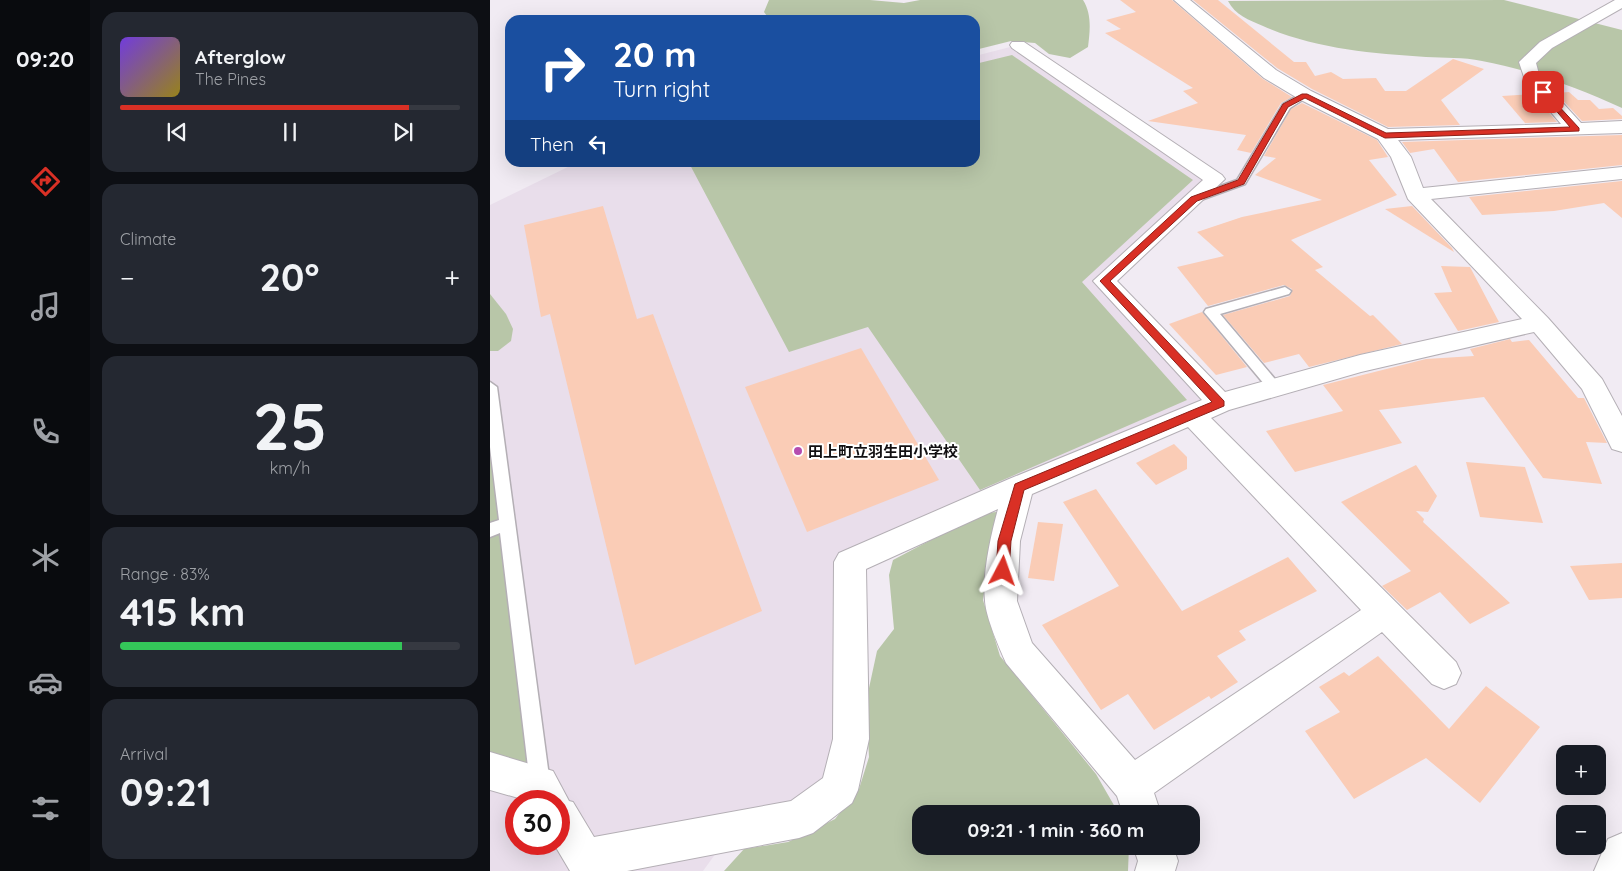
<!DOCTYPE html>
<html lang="en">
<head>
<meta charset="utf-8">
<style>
  body { margin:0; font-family:Quicksand,"Noto Sans JP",sans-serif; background:#242831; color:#f1f3f6; height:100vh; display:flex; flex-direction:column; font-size:19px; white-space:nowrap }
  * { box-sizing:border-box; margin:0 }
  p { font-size:16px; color:#9ea1a6 }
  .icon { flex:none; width:28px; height:28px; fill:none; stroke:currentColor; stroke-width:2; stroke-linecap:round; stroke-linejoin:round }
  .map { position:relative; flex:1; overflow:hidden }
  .drawer { display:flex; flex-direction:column; gap:12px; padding:12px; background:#0d0f14; width:400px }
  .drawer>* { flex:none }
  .hud { position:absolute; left:15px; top:15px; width:475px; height:152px; border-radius:15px; box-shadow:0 5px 20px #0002; background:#1a4fa0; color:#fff; overflow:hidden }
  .controls { position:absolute; left:1066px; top:745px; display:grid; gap:10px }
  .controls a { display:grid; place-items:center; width:50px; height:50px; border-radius:10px; background:#171b24; box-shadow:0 5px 20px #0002; font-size:25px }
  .speed { position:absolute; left:15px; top:790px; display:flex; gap:10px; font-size:25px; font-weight:700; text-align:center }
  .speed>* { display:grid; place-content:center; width:65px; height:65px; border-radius:50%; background:#171b24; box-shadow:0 5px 20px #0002; line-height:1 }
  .speed .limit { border:8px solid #d22; background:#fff; color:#111 }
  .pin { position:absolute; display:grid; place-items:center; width:42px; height:42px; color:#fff; margin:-21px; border-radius:10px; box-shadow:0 2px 8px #0006 }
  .me { position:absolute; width:55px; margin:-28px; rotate:4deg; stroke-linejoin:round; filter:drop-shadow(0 0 4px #0008) }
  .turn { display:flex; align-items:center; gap:18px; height:105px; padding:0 25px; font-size:22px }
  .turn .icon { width:65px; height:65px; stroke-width:2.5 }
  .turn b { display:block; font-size:35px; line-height:42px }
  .then { display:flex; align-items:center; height:48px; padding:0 25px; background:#0003; gap:10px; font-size:19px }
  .big { font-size:38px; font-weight:700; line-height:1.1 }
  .drawer .widget { flex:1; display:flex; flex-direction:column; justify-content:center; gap:8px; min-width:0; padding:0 18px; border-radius:15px; background:#242831 }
  .drawer .dial { align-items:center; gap:0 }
  .dial b { font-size:65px; line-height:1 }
  .song { display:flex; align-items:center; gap:15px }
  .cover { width:60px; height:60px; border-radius:8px; background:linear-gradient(135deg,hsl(260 70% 55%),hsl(50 70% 35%)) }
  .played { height:5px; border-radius:2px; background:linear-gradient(90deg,#d93025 85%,#363941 85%) }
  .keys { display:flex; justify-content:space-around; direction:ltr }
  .heat { display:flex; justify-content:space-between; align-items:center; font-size:28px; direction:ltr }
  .charge { height:8px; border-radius:4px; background:linear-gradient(90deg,#34c759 83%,#363941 0) }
  .trip { position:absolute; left:422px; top:805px; width:288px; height:50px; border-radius:15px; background:#171b24; box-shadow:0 5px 20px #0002; font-weight:700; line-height:50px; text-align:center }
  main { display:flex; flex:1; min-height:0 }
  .dock { display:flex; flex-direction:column; width:90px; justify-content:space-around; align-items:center; background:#090b0e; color:#9ea1a6 }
  .dock .icon { width:35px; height:35px }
  .dock .current { color:#d93025 }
  .dock b { font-size:22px; color:#f1f3f6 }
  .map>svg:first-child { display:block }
  .built { fill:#e9deeb; fill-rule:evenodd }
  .green { fill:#b8c6a8 }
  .building { fill:#faccb6 }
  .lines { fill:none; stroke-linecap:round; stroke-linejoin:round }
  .service-casing { stroke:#b4afb5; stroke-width:3 }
  .minor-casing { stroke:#b4afb5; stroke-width:2 }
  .service { fill:#fff; fill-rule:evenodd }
  .minor { fill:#fff; fill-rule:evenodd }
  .route { fill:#d93025; stroke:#8d1f18 }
  .poi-dot { fill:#b54db0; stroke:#fff; stroke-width:2 }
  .labels { text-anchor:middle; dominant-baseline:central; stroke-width:4; stroke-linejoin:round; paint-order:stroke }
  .poi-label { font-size:15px; font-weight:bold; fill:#121012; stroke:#fff; text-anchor:start }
</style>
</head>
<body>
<main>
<nav class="dock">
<b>09:20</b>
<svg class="icon current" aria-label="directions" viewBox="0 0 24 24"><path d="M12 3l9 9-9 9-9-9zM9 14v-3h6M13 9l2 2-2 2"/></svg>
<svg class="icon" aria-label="music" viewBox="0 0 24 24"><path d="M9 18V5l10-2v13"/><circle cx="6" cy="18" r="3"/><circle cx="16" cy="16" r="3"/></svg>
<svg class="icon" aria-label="phone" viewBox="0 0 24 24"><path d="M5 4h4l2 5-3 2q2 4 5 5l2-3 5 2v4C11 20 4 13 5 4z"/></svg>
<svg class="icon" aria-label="climate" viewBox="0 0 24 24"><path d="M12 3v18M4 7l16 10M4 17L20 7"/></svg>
<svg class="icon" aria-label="car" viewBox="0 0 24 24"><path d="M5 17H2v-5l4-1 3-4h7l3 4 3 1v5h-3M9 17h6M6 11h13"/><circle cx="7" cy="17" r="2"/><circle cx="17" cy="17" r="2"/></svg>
<svg class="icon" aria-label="filters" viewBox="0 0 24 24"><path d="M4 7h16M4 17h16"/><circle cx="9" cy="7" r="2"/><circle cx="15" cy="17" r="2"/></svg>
</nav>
<section class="drawer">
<div class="widget">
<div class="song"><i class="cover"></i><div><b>Afterglow</b><p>The Pines</p></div></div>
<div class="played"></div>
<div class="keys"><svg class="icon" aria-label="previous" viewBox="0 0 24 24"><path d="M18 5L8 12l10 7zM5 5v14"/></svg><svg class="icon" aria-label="pause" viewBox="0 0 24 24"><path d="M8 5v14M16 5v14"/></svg><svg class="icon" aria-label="next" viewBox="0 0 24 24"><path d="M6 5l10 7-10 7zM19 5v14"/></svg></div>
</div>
<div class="widget"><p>Climate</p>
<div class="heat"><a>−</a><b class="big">20°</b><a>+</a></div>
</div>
<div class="widget dial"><b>25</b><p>km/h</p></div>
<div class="widget"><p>Range · 83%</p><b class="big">415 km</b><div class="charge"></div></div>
<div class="widget"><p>Arrival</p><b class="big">09:21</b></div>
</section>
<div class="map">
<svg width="1132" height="871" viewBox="0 0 1132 871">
  <rect width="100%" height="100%" fill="#f1ebf3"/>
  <path class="built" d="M528,45L725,179L614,281L730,403L360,562L349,790L242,831L213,871H0V205L86,163L485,162V56ZM26,801H69V844H26Z"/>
  <g class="green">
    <path d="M279,0H380L414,3L430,0H593C602,14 600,31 598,47L580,58L559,54L545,43L521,41L485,50V20H280L274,12Z"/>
    <path d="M1014,0L1132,30V108C1088,88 1040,70 992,61C973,57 955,58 936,57C880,53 826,49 773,26C759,20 745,15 738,1Z"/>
    <polygon points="522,55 703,180 592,282 697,400 490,490 378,327 299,352 199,163 485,162 485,64"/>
    <polygon points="0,294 16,314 23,329 21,341 8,351 0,351"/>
    <polygon points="0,387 50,784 0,771"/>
    <polygon points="506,512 509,518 501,540 493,600 510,656 606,774 629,814 431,814 431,846 639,846 638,871 234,871 254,849 298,842 345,819 369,789 379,757 376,702 387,651 404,629 399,575 403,560 490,514"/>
  </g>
  <g class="building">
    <polygon points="630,0 682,0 773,79 802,97 791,103 761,153 747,150 756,135 658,121 708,103 693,91 703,88 615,33 631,29 616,20 646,12"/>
    <polygon points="703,0 728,0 804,62 816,62 825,76 841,72 853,79 886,78 895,91 916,91 963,59 994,69 951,100 970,125 898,127 822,89 787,68"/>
    <polygon points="1079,92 1088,100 1100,100 1109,109 1123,108 1132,116 1132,119 1092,121 1066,93"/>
    <polygon points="1043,94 1067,122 1035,123 1012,96"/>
    <polygon points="812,103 887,140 898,157 879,160 907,195 801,240 833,267 825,270 880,316 883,315 912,344 819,367 809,354 774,363 733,315 800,296 802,289 794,285 718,306 687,267 734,256 707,232 752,217 832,200 765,175 786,158 774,156 801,109"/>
    <polygon points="1132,135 1132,165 968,182 944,149 920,153 912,142"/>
    <polygon points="1132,181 1132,218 1114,203 1064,211 992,215 979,197"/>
    <polygon points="113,206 147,319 163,314 272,611 145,665 60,314 51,317 34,225"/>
    <polygon points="922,206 962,248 964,252 895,209"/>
    <polygon points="951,266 980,267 1009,322 968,331 944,293 962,292"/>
    <polygon points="712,312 713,313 757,367 726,375 679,324"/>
    <polygon points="1020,339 1022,342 1039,340 1088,398 1094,398 1117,443 1096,442 1112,484 1053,478 994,397 889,410 912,443 805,472 776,431 853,411 833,385 936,359 984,356 980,349"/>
    <polygon points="371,348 449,480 317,532 255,387"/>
    <polygon points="684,444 697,457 697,469 666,485 646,463"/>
    <polygon points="976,462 1035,467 1053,523 990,517"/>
    <polygon points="926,465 947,496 938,512 926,511 934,519 933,522 1020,603 980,624 950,592 917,610 892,586 921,571 851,502"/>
    <polygon points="606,489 692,611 798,557 827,591 749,631 756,640 727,656 748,682 721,699 719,696 664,730 638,694 611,710 552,625 629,586 573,502"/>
    <polygon points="548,522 573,524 564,581 538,578"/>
    <polygon points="1132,563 1132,598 1099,600 1080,566"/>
    <polygon points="888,656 959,729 996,686 1050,727 990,803 936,758 864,799 815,731 850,712 829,687 854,672 859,676"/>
  </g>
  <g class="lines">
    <defs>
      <g id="service">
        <polygon points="812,93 820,95 800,108 755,184 708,201 700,201 700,197 747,180 793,104"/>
        <polygon points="795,287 801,291 799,294 730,314 790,385 792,388 785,393 780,391 714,312 716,309"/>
        <polygon points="0,382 7,387 60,784 57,791 50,794 43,791 40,784 10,533 0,537 0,523 9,520 0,447"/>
      </g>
      <g id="minor">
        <path d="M684,0H700L786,70L821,91L898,129L1071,124L1036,83L1029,62L1050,42L1125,0H1132V8L1062,48L1046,63L1050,78L1091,123L1132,121V133L908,140L921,157L933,188L1132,167V179L941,199L1058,318L1112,379L1132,416V452L1122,449L1092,389L1044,332L871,372L739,410L721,418L966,662L971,673L966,684L954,689L942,684L892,632L664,793L671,814H633L627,796L516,663C509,647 496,618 495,601C492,573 501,535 508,509L376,569L379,739L368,790L362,803L323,833L309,838L137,871H80L64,844H69V801H39L0,790V752L63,771L79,801L83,802L104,837L301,801L333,778L343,739L344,562L349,553L519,479L712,400L603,281L713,180L522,48L520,45L522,42H534L732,175L735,179L627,281L735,392L870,355L1032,319L918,199L901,157L888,139L809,99L774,78ZM698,427L871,610L645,760L542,643L527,601L530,541L542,494Z"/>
        <polygon points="1132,833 1132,871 1104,871 1118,839"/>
        <polygon points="643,846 683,846 688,861 685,871 645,871 648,861"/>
      </g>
    </defs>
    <use href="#service" class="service-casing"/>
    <use href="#minor" class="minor-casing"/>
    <use href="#service" class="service"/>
    <use href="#minor" class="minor"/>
  </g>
  <polygon class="route" points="1053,89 1089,128 1089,131 895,138 815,98 798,107 754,184 707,201 620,281 734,401 734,406 534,490 521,541 519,571 513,577 508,575 506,571 508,541 525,484 722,402 610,281 701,197 748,180 793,104 812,94 817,94 896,133 1080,127 1051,93"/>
  <circle class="poi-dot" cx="308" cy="451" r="5"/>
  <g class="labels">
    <g class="poi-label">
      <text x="318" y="451">田上町立羽生田小学校</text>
    </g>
  </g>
</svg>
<div class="controls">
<a>+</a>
<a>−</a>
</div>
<div class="speed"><div class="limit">30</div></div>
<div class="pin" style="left:1053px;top:92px;background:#d93025"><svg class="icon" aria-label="arrive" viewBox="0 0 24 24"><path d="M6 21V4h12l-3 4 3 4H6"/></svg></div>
<svg class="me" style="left:513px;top:571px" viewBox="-20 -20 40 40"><path d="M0-17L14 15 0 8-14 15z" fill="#d93025" stroke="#fff" stroke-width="4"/></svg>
<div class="trip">09:21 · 1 min · 360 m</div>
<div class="hud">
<div class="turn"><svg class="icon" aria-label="right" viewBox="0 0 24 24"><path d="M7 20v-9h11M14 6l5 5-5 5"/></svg><div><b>20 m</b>Turn right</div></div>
<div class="then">Then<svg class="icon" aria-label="left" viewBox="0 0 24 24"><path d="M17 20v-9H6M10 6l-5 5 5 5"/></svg></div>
</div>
</div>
</main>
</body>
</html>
